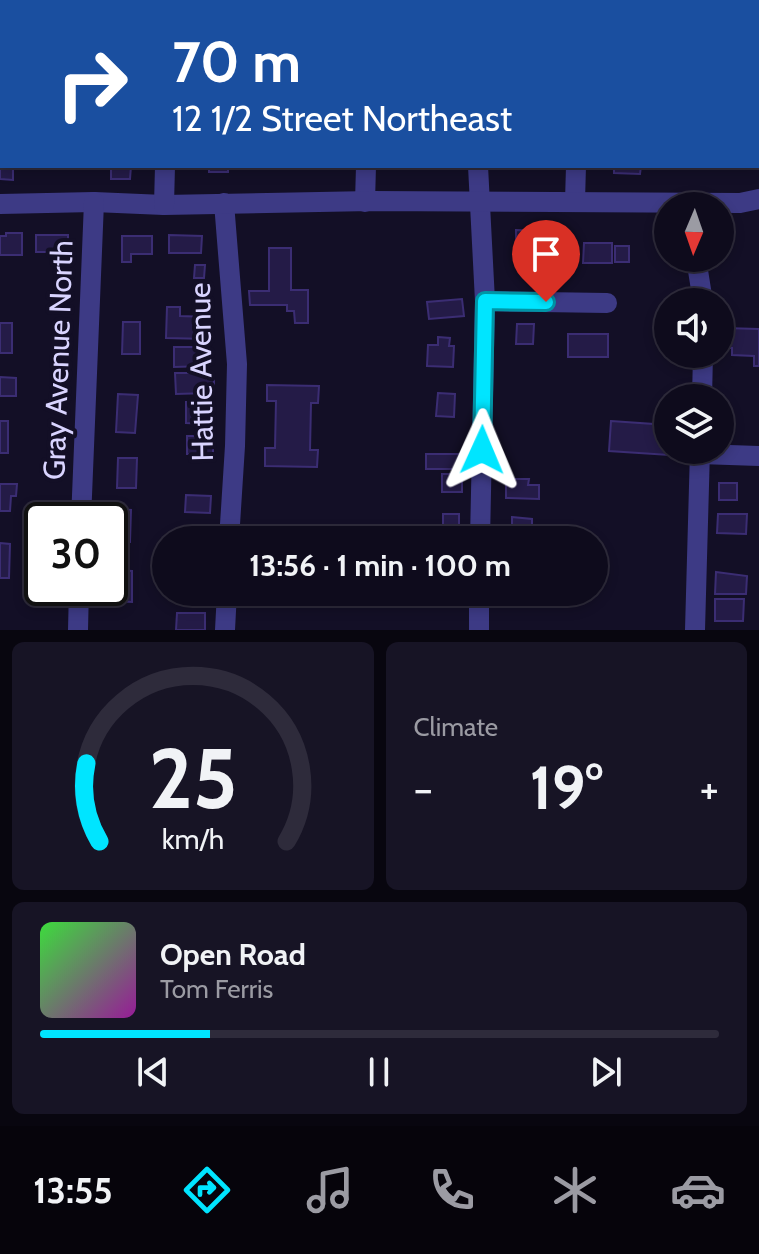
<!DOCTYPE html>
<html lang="en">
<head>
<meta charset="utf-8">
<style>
  body { margin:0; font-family:Cabin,sans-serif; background:#171425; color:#f1f3f6; height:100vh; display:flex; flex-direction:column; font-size:30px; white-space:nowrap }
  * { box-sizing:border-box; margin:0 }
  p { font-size:26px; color:#9b9ba3 }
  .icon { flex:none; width:44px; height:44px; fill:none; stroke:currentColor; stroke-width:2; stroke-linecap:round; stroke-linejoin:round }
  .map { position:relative; height:630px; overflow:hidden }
  .side { display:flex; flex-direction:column; gap:12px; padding:12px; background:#08060f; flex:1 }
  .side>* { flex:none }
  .hud { position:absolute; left:0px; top:0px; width:760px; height:168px; box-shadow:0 4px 12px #0003,0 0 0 2px #2e2b3b; background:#1a4fa0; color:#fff; overflow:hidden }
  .needle { width:52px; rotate:182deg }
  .tools { position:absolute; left:654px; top:192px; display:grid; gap:16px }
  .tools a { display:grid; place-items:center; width:80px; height:80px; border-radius:50%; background:#0e0b1c; box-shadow:0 4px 12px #0003,0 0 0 2px #2e2b3b; font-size:40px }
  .speed { position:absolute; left:24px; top:502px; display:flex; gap:16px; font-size:40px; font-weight:700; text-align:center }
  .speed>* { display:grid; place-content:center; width:104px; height:104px; border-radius:50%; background:#0e0b1c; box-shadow:0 4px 12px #0003,0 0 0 2px #2e2b3b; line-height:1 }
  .speed .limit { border:4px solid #111; border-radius:12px; background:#fff; color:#111 }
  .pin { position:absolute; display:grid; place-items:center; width:68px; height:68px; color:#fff; margin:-82px -34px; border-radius:50% 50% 50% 0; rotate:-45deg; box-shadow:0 0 8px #0007 }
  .pin .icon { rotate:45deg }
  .me { position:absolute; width:88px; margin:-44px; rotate:1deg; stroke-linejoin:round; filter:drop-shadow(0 0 6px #0008) }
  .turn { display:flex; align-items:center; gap:28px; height:168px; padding:0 40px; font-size:36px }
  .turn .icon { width:104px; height:104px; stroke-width:2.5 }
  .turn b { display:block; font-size:56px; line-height:68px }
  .big { font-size:60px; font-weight:700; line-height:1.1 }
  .side .card { flex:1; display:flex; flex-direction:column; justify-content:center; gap:12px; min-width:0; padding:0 28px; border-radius:12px; background:#171425 }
  .side .dial { align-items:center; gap:0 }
  .dial svg { height:208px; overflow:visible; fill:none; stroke:#2e2b3b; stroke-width:7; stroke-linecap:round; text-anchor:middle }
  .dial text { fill:#f1f3f6; stroke:none }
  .song { display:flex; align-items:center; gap:24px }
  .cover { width:96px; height:96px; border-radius:12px; background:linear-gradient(135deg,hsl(120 70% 55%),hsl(300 70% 35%)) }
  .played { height:8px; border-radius:4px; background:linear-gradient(90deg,#00e5ff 25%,#2e2b3b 25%) }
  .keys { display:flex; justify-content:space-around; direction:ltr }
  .heat { display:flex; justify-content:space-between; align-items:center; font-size:44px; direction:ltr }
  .side .tiles { flex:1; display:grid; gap:12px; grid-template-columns:1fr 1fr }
  .card:last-child { grid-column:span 2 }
  .trip { position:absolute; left:152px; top:526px; width:456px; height:80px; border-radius:40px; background:#0e0b1c; box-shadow:0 4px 12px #0003,0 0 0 2px #2e2b3b; font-weight:700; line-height:80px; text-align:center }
  .tab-bar { display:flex; height:128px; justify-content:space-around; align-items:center; background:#06040b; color:#9b9ba3 }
  .tab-bar .icon { width:56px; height:56px }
  .tab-bar .selected { color:#00e5ff }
  .tab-bar b { font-size:36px; color:#f1f3f6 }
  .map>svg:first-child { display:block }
  .building { fill:#241b47; stroke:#3b2d73; stroke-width:2 }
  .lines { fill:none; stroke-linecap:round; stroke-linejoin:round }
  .minor { stroke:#3d3a85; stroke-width:20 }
  .route-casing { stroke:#0095a6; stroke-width:20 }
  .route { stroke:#00e5ff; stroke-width:14 }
  .labels { text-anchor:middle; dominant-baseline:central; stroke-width:8; stroke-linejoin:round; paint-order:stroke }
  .street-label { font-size:30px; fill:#d9d4ff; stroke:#130f26 }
</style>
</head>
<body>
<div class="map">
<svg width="759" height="630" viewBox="0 0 759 630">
  <rect width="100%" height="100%" fill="#130f26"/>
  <g class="building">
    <polygon points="0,154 2,154 2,166 25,166 13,166 13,180 0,179"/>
    <polygon points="111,166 131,166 130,179 111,179"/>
    <rect x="209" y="166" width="19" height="6"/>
    <polygon points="614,166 641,166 640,174 614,173"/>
    <polygon points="516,230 544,231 544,247 540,247 539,254 532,254 532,248 516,248"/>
    <polygon points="6,233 22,233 22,255 0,255 0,236 6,236"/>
    <rect x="36" y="235" width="32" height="17"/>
    <polygon points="169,235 202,236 201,253 169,253"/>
    <polygon points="122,236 152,236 152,254 131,254 131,262 122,262"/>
    <polygon points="584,243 612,243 612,263 583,263"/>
    <rect x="615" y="246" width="14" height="16"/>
    <polygon points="269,248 291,248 291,290 308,290 308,323 295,323 294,311 287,311 287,305 250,305 249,291 269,291"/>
    <polygon points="195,265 205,265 204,278 194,278"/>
    <polygon points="462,299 464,316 429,319 427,302"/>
    <polygon points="167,307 180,307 180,316 209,317 208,339 166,338"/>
    <polygon points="123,322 140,322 140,354 122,354"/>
    <rect x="0" y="323" width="12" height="30"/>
    <polygon points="517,324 534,324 533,344 516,344"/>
    <polygon points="724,328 759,329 759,366 754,366 754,356 732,355 732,348 723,348"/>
    <rect x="568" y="334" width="40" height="23"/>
    <polygon points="438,337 450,338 449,346 454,346 453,367 427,366 428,345 438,345"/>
    <polygon points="174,347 205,347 205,366 174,367"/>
    <polygon points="175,373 207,373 207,379 214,379 214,387 208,387 208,393 176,394"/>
    <polygon points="0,377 16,378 16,396 0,396"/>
    <polygon points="267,385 319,386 318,403 311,403 310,450 318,450 317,467 265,466 265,448 275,448 276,401 267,401"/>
    <polygon points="438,393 455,394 454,417 436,416"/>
    <polygon points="118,394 138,395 135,433 116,432"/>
    <polygon points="186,402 207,402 207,424 186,423"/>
    <rect x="0" y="421" width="8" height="32"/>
    <polygon points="611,421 668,425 669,455 609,451"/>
    <rect x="187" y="436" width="26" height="18"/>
    <rect x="426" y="454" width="39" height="15"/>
    <polygon points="118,458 137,458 136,488 117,488"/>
    <rect x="442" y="474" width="20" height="18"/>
    <polygon points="506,479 529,479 528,485 539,485 539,499 506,498"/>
    <rect x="719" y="483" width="18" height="17"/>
    <polygon points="0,484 17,484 16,496 11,496 10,511 0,511"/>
    <polygon points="186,495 211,496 210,513 185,512"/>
    <polygon points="117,509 131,510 130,542 115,541"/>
    <polygon points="443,514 459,514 459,527 443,526"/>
    <polygon points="718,514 747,514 746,534 717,533"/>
    <polygon points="512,517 532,519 532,532 512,531"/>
    <polygon points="0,543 10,544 9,578 0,578"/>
    <polygon points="113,570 132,571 132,602 112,601"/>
    <polygon points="716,572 747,576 746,594 715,594"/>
    <rect x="181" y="592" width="23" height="11"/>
    <rect x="435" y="592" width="26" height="7"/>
    <polygon points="715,599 744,599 743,621 715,621"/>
    <polygon points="177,613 205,613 205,630 176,630"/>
  </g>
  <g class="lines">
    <g class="minor">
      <polyline points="166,2 166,0"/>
      <polyline points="367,2 367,0"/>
      <polyline points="582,2 582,0"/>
      <polyline points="478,166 485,301 480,540"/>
      <polyline points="575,201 576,166"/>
      <polyline points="365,202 366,166"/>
      <polyline points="224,203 237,364 235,446 229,540"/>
      <polyline points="0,204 94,202 164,205 371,201 740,203 759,199"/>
      <polyline points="164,205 165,166"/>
      <polyline points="696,258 703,302"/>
      <polyline points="485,301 607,303"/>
      <polyline points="702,398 703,354"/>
      <polyline points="700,454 759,456"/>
      <polyline points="81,520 94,202"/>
      <polyline points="78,630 79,588"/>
      <polyline points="225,630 227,592"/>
      <polyline points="479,630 479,592"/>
      <polyline points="695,630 700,450"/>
    </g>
  </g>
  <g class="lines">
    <defs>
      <polyline id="route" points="482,450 485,301 546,302"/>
    </defs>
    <use href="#route" class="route-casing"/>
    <use href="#route" class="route"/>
  </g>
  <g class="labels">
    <g class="street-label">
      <text transform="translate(58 360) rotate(-88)">Gray Avenue North</text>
      <text transform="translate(201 372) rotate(-91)">Hattie Avenue</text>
    </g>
  </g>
</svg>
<div class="tools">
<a><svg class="needle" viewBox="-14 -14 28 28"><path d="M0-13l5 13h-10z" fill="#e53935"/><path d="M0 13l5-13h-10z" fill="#9b9ba3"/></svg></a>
<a><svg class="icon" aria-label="sound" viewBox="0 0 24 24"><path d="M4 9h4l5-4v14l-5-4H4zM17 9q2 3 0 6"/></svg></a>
<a><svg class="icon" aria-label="layers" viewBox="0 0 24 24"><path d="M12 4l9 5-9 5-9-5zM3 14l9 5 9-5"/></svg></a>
</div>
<div class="speed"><div class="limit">30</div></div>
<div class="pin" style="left:546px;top:302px;background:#d93025"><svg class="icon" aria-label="arrive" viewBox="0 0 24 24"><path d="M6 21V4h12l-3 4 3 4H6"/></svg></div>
<svg class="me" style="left:482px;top:450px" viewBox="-20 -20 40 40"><path d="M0-17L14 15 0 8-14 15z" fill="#00e5ff" stroke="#fff" stroke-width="4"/></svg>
<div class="trip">13:56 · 1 min · 100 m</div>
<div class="hud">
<div class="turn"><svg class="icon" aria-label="right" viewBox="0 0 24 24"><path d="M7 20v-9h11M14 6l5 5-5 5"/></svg><div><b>70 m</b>12 1/2 Street Northeast</div></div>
</div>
</div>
<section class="side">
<div class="tiles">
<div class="card dial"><svg viewBox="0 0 100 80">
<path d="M14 69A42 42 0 1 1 86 69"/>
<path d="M14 69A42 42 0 0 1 9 39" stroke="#00e5ff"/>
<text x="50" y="56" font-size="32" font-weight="700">25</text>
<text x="50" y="72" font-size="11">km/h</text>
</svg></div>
<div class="card"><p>Climate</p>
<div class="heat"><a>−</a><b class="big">19°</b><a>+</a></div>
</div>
<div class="card">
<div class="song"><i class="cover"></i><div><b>Open Road</b><p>Tom Ferris</p></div></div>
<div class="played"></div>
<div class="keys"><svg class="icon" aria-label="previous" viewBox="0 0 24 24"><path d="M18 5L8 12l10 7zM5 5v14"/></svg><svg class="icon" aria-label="pause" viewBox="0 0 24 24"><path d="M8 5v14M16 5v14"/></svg><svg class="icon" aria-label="next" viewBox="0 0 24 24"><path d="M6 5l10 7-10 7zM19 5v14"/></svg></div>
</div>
</div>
</section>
<nav class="tab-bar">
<b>13:55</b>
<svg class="icon selected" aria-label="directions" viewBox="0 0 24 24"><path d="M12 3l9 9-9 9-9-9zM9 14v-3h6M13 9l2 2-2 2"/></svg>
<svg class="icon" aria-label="music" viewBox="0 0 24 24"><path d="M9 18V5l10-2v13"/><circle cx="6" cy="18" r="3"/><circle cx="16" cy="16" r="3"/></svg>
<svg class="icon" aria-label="phone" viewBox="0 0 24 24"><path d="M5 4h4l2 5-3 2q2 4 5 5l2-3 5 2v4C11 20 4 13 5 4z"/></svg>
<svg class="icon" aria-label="climate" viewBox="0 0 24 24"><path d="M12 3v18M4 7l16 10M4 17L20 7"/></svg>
<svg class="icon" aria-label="car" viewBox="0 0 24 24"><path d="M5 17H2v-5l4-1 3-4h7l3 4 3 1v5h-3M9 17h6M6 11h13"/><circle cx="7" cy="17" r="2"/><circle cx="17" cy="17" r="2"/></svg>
</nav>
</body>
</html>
